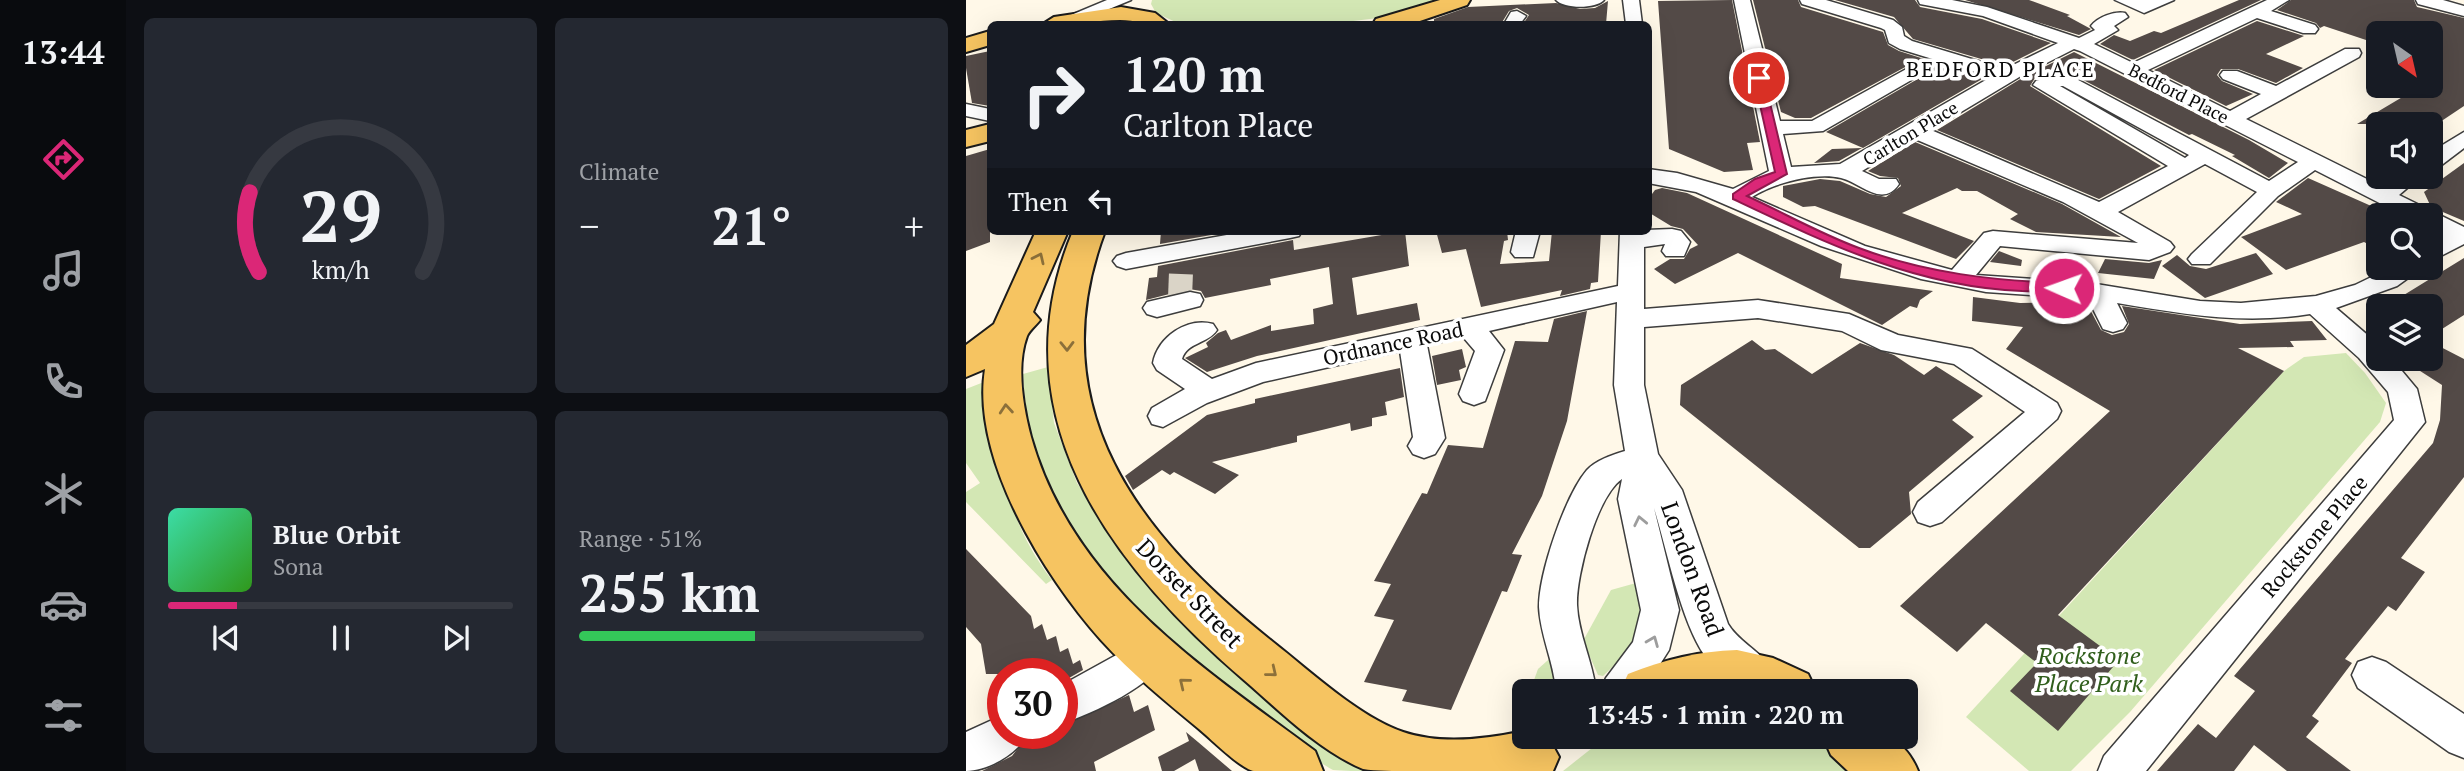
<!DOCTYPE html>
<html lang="en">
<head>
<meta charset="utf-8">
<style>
  body { margin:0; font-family:"PT Serif",serif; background:#242831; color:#f1f3f6; height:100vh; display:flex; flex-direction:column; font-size:26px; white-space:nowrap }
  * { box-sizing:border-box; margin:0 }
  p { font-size:23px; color:#9ea1a6 }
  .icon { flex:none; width:38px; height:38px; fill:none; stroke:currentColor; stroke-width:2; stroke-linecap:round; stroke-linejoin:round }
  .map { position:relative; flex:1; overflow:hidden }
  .side { display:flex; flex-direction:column; gap:18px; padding:18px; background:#0d0f14; width:840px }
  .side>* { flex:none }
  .top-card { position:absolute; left:21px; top:21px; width:665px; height:214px; border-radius:10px; box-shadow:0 7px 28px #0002; background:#171b24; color:#f1f3f6; overflow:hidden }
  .needle { width:46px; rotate:146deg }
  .controls { position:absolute; left:1400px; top:21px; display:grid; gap:14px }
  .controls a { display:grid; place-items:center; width:77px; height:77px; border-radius:10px; background:#171b24; box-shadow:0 7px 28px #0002; font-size:35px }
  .speed { position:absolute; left:21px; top:658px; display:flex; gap:14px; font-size:35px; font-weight:700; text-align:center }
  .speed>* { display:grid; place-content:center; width:91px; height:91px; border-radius:50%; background:#171b24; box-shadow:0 7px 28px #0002; line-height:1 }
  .speed .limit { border:10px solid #d22; background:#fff; color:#111 }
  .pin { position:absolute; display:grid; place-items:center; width:60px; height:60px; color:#fff; margin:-30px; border:4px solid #fff; border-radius:50%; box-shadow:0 2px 7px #0007 }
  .me { position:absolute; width:77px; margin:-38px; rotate:272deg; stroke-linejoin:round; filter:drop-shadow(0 0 5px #0008) }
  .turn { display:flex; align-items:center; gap:24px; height:147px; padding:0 21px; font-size:32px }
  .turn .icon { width:91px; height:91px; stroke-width:2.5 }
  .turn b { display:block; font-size:49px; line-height:60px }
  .then { display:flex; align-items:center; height:66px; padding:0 21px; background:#0003; gap:14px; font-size:26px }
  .big { font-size:52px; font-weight:800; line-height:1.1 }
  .side .widget { flex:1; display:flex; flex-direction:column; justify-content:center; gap:10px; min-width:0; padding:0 24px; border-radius:10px; background:#242831 }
  .side .dial { align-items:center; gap:0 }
  .dial svg { height:182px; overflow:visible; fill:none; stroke:#363941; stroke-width:7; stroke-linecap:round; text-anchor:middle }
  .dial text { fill:#f1f3f6; stroke:none }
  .song { display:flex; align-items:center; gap:21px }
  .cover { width:84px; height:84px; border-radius:10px; background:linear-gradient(135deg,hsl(160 70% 55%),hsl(110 70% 35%)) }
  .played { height:7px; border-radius:4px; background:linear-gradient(90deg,#db2777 20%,#363941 20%) }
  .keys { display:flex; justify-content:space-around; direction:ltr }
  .heat { display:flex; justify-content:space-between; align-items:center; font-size:38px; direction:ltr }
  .charge { height:10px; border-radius:5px; background:linear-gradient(90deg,#34c759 51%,#363941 0) }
  .side .tiles { flex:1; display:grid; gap:18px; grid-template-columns:repeat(2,1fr) }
  .trip { position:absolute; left:546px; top:679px; width:406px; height:70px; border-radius:10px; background:#171b24; box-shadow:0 7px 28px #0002; font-weight:800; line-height:70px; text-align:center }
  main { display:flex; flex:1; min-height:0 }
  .tabs { display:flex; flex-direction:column; width:126px; justify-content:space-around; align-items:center; background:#090b0e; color:#9ea1a6 }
  .tabs .icon { width:49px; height:49px }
  .tabs .current { color:#db2777 }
  .tabs b { font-size:32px; color:#f1f3f6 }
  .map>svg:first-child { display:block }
  .green { fill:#d3e7b4 }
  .building { fill:#534a47 }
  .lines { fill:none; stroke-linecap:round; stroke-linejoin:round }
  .minor-tunnel-far1 { stroke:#dad4c7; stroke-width:24; stroke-dasharray:24 12; stroke-linecap:butt }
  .minor-tunnel { stroke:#dad4c7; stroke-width:30; stroke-dasharray:30 15; stroke-linecap:butt }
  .minor-casing { stroke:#3d3d3d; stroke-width:3 }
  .major-casing { stroke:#1b1b1b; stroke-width:4 }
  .minor { fill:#fff; fill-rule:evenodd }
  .major { fill:#f6c461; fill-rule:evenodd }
  .oneway { stroke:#8c703a }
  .oneway2 { stroke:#9d9d9d }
  .route { fill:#db2777; stroke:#8e194d; stroke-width:2 }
  .labels { text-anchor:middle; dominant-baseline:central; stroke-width:7; stroke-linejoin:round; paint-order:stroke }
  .far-street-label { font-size:18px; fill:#0a0a0a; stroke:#fff }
  .far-quarter-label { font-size:21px; letter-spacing:2px; fill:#0a0a0a; stroke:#fff }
  .street-label { font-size:21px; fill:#0a0a0a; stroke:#fff }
  .near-street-label { font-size:24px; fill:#0a0a0a; stroke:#fff }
  .near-park-label { font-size:24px; font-style:italic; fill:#315f1d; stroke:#fff }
</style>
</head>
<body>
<main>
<nav class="tabs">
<b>13:44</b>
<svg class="icon current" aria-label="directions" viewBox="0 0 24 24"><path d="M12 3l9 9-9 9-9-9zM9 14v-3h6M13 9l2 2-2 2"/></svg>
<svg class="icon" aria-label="music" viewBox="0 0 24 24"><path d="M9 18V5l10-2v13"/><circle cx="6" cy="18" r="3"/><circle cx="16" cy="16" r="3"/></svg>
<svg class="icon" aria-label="phone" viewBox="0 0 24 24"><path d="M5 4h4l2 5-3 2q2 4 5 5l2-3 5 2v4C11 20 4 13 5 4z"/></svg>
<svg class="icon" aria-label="climate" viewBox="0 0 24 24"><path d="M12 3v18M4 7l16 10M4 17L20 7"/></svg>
<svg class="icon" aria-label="car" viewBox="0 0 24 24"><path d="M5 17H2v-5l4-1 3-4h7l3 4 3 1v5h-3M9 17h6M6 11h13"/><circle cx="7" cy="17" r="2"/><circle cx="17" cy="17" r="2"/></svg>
<svg class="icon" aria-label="filters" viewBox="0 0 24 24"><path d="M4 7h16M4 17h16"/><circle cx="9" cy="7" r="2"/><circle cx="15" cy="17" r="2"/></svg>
</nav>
<section class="side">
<div class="tiles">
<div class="widget dial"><svg viewBox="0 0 100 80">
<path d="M14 69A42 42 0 1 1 86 69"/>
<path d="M14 69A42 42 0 0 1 10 34" stroke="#db2777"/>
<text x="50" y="56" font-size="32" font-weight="700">29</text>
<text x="50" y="72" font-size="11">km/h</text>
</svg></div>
<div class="widget"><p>Climate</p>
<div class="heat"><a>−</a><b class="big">21°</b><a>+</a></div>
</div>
<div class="widget">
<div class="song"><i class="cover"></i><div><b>Blue Orbit</b><p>Sona</p></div></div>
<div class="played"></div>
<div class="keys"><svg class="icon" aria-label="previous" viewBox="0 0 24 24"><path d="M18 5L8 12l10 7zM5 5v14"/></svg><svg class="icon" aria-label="pause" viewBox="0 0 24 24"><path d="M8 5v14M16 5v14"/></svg><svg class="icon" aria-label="next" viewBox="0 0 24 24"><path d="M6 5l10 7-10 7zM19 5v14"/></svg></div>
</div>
<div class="widget"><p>Range · 51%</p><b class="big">255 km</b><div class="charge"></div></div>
</div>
</section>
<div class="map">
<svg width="1498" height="771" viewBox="0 0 1498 771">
  <rect width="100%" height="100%" fill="#fff8e8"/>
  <g class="green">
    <polygon points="186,0 476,0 421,17 362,24 214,24 190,13 185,4"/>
    <polygon points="1380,353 1399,373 1420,403 1414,422 1164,712 1105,771 1063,771 1000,717 1318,371 1338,357"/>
    <path d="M82,367L88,423L111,483L149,539L404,771C394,771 376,771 367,770C351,762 335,746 320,735C240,678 136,594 91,507C70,465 59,421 57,374Z"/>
    <path d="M23,380C32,454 38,519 86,580L80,584L0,502V492L14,483L0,463V389Z"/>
    <path d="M670,583C680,628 669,646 637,676L632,675L617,641L645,590Z"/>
    <polygon points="590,653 593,674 586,690 564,691 572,669"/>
    <polygon points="640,737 848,737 888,771 597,771"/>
  </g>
  <g class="building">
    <polygon points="766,0 794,142 781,143 787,170 758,172 703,149 692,1"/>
    <polygon points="787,0 832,0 835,7 917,32 922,45 933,51 1018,78 897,148 860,132 962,73 963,69 958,64 943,65 845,118 829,118 815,112"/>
    <polygon points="869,0 949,0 954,7 1016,19 1085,43 1039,66 947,39 928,17"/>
    <polygon points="999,0 1063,0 1104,15 1101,16 1125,29 1113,35"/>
    <polygon points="1273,0 1295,0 1167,60 1134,44 1148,35 1164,41 1188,31 1195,33"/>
    <polygon points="1325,0 1448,0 1451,7 1498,18 1498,106 1471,124 1391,124 1455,86 1465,86 1465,33 1412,33 1412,44 1358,26 1354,28 1350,23 1311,10"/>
    <polygon points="642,1 640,24 557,24 563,15 551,8 543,11 535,24 468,24 468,19 502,7 590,3 614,9 629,8"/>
    <polygon points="1291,21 1338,36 1300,54 1337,68 1310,83 1272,69 1255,69 1251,75 1256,81 1287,94 1260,106 1188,70"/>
    <polygon points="24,51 24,106 6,103 0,68 0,56"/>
    <polygon points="1108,52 1283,140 1322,163 1303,178 1266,156 1269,155 1226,134 1223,135 1098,70 1069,78 1064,86 1195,166 1133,199 971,130 1056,78"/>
    <polygon points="949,142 1096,204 1155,237 1070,232 1044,219 1052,214 1011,191 996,191 991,188 936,213 1008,241 990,259 849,206 837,207 817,197 817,186 854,179 874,181 904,194 920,197 935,186 932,178 914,176 902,171"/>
    <polygon points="896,148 873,161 848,163 866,149"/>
    <polygon points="24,149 24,242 0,251 0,156"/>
    <polygon points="1498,163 1498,221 1465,207 1458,192"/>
    <polygon points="1342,178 1412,209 1412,249 1398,242 1320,270 1275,237 1336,214 1310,202"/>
    <polygon points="696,188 721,193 876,264 874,278 967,291 954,300 951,308 944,306 916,325 772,253 709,284 688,269 704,259 718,259 724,249 732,245 717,229 705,226 682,212 683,198 689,190"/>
    <polygon points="195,231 268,231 194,244"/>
    <polygon points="439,231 443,266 386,278 391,315 451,303 454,320 291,356 241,372 219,358 242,347 240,343 252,333 260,330 265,340 305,325 305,331 348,324 347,309 367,304 363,267 304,279 305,285 239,298 235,291 223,289 180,300 183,278 191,277 192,266 327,240 328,250"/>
    <polygon points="470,231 541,231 542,240 538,241 534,264 583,261 586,231 635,231 632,282 625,283 624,289 594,296 596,290 515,307 500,249 476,253"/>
    <polygon points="1033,251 1056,260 1055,266 1024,262"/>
    <polygon points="1290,253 1307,274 1239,298 1196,266 1211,255 1224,266 1240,269"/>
    <polygon points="1498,258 1498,315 1465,336 1465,306 1420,306"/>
    <polygon points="1139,259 1183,263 1196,260 1188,279 1132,273"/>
    <polygon points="1007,297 1054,303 1120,302 1135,330 1146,335 1158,332 1163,324 1156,306 1274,324 1346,321 1361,340 1324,341 1328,347 1272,348 1318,371 1092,615 1153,660 1092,731 1044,691 1071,663 1020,623 991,652 934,606 1144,411 1040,349 1057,327 1006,321"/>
    <polygon points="621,311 601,421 576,496 546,554 556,555 541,592 536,591 485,710 436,701 441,690 398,682 428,620 408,616 425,584 408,581 456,493 461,494 482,445 517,448 549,341 582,342 588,319"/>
    <polygon points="786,340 799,350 809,349 846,374 894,343 928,355 958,375 970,366 1017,396 986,420 1008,437 943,492 945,514 904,548 893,548 714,405 715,385"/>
    <polygon points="1465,342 1498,359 1498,477 1435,558 1459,572 1430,611 1422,606 1379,659 1386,663 1346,716 1353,721 1340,737 1385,771 1321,771 1288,745 1268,771 1191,771 1232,724 1250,738 1289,691 1268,676 1467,443 1474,420 1476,385 1451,369 1465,360"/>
    <polygon points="496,349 500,367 493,370 495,380 471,385 466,356"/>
    <polygon points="434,368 438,397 419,402 421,415 406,418 406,426 385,431 384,423 360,429 331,436 331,442 246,462 273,475 249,494 208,472 204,475 196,470 167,490 159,476 241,415 289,403 289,399"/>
    <polygon points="0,549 65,616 68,629 76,624 81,640 90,636 94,652 102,648 107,664 114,660 117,670 96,682 96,674 20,674 15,644 0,627"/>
    <polygon points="163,695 168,712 182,705 189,730 128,762 130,771 16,771 46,756 64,733 96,733 96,726"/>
    <polygon points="220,732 232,742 266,771 233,771 229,759 208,771 196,771 192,757 223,741"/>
  </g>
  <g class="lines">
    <polyline class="minor-tunnel-far1" points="214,298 215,272"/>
    <polyline class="minor-tunnel" points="214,299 214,296"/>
    <defs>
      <g id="minor">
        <polygon points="141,0 165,0 107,24 86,23"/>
        <path d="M590,0H638C630,9 598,9 590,0Z"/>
        <polygon points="657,0 673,0 676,24 660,24"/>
        <path d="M768,0H784L814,121H846L944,67H958L961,71L857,131L817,134L825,167L874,164L1025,77L934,49L923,43L919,30L915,28L836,4L834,0H860L927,20L936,27L938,36L946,41L1039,69L1092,43L1017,16L954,4L952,0H986L1021,7L1113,38L1129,30L1125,26C1132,17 1148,11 1159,13L1162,17L1148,26L1152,30L1128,44L1167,63L1301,0H1323L1305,11L1349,25L1352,29L1349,33H1337L1291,18L1182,70L1264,111L1295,94L1257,79L1254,75L1257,71H1271L1310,86L1379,49H1393L1395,53L1393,57L1280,119L1415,186L1428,177H1454L1433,195L1498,227V244L1465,261V242L1476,235L1465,229V215H1437L1349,170L1312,196L1244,264H1226L1222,259L1226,254L1291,192L1239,164L1152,212L1204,242L1208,247L1204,252L1183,260L1034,246L1010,275L1124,283L1234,301L1275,303L1350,296L1389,285L1424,268H1456L1431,286L1370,308L1412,344V359H1426L1451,389L1459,422L1180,771H1132L1138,756L1428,420L1422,392L1393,358L1344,314C1277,325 1217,314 1151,303L1161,323L1157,329L1147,332L1137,329L1122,299L1020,292L955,279L855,246L730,192L682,183V169L711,173L767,189L803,171ZM1108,49L1114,51L1332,162L1303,181L1099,73L1070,81L1067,85L1202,166L1133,202L965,130L1055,76ZM1094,86H1097L1223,155L1219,158ZM949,139L1097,202L1172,243L1027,231L1018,233L986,270L899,246L786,197C807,183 850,172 875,178C894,182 916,209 933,184L930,179H913L896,171Z"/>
        <polygon points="1149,0 1208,0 1178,13"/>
        <polygon points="1450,0 1477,0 1498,6 1498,16 1452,4"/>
        <polygon points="551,11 560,16 554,24 538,24 545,12"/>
        <polygon points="0,104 24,109 24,121 0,116"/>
        <polygon points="1498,132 1498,148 1473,167 1465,169 1465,152"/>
        <path d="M706,229L715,231L724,242L718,256H700L696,251L699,244L678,247V309L792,300L883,314L932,335L1006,349L1091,403L1095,411L1091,419L976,522L964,526L952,522L947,512L952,502L1059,412L988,364L915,350L876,331L792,318L678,327V385L692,454L716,490L762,624C774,644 797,651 807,673L801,686L787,691C771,685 750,671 739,656C715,622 701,550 688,508L713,610L703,650L677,691H634L640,678L667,642L675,610L652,499L656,479C631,496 610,575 611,605C612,634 627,662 630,691H590C588,662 574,635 573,607C573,573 599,496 621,470C630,460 646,455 659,451L648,385L651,302L523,331L538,350L519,401L508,405L497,401L493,394L509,351L497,337L461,345L479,438L469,454L458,458L447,454L442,446L447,437L434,351L297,382L241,403L197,427L186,424L182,416L186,408L219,389L191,370L187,363C192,337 221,317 247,324L251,330C242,344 221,342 216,359L246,379L290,363L652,286L654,231Z"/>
        <polygon points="283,231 336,231 333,236 324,238 160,269 151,266 147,261 151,256 160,253"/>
        <polygon points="550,231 574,231 567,257 549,257 545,252"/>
        <polygon points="224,292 234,294 237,300 234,306 191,317 181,314 177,308 181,302"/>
        <path d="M183,637L197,643L202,655C188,686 128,712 96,724V685Z"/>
        <polygon points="1406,657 1420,662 1498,714 1498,758 1483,752 1392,688 1386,675 1392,662"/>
        <path d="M37,715V733H62C53,753 22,771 0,771V732Z"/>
      </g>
      <g id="major">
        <polygon points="474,0 504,0 501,5 445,24 407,24 410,19"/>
        <path d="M155,7L189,13L203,24C186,26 171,20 154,20C128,20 103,26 77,24L88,17Z"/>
        <polygon points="24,31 24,45 0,52 0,38"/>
        <polygon points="24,124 24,141 0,147 0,130"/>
        <path d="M70,231H102L67,312L74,320C70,325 63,331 61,336C50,366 57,407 65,437C106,583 234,666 349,751L357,771C335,771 309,771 288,771C275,769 245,739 233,729C199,701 165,673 135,640C78,576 5,458 19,369L0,377V345L28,324Z"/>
        <path d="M107,231H139C72,409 174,536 307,642C344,671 393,717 437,732C475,745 521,739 558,731V737H582L593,757L587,771C540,771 492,771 444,771C430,771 409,771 397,769C352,750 314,711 278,680C144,565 30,415 107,231Z"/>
        <path d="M771,650L807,658L842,674L850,691H654L662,674C697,660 733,651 771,650Z"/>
        <path d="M857,737C901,735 933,725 952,771H882L865,755Z"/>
      </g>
    </defs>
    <use href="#minor" class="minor-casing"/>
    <use href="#major" class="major-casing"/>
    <use href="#minor" class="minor"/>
    <use href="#major" class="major"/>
  </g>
  <defs><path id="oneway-chevron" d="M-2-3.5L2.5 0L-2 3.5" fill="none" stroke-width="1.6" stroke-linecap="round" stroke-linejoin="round" transform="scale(1.75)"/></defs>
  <g class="oneway">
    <use href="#oneway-chevron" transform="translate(73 258) rotate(-65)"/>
    <use href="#oneway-chevron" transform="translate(101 346) rotate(89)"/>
    <use href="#oneway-chevron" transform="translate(40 409) rotate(-95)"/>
    <use href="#oneway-chevron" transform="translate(306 672) rotate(39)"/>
    <use href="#oneway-chevron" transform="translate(218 683) rotate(-141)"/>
  </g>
  <g class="oneway2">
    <use href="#oneway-chevron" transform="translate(674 521) rotate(-102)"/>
    <use href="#oneway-chevron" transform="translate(687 641) rotate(-68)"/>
  </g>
  <path class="route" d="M793,75L798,78L821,174L781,196C818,213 855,234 893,248C959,273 1029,281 1098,283L1106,288L1103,291C1089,295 1071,291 1056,291C950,287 860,243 767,199V194L789,179L809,172L788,78Z"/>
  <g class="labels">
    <g class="far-street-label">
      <text transform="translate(1213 93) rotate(27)">Bedford Place</text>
      <text transform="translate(944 133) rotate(-31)">Carlton Place</text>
    </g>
    <g class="far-quarter-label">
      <text x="1035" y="69">BEDFORD PLACE</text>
    </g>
    <g class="street-label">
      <text transform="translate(427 343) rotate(-12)">Ordnance Road</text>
      <text transform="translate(1348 536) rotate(-50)">Rockstone Place</text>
    </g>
    <g class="near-street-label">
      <text transform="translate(727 569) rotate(70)">London Road</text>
      <text transform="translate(224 593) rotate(46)">Dorset Street</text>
    </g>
    <g class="near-park-label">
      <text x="1123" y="655">Rockstone<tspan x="1123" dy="28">Place Park</tspan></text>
    </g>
  </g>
</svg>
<div class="controls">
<a><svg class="needle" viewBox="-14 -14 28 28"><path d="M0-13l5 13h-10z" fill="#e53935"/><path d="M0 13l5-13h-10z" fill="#9ea1a6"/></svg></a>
<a><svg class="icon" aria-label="sound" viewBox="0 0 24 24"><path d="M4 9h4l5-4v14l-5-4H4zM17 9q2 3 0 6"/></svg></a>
<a><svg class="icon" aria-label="search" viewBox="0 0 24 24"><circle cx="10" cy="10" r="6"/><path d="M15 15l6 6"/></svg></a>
<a><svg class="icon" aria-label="layers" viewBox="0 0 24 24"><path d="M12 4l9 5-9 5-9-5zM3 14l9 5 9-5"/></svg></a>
</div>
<div class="speed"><div class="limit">30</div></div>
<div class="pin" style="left:793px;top:78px;background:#d93025"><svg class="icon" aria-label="arrive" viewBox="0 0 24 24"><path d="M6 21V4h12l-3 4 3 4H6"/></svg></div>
<svg class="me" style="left:1098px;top:288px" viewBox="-20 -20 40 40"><circle r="17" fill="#db2777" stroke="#fff" stroke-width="3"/><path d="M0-11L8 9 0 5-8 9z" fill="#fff"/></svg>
<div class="trip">13:45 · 1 min · 220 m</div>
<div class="top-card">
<div class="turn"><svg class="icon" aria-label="right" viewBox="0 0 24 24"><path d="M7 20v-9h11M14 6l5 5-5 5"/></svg><div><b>120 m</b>Carlton Place</div></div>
<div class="then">Then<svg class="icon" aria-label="left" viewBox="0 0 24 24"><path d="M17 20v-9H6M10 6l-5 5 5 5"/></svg></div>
</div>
</div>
</main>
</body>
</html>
